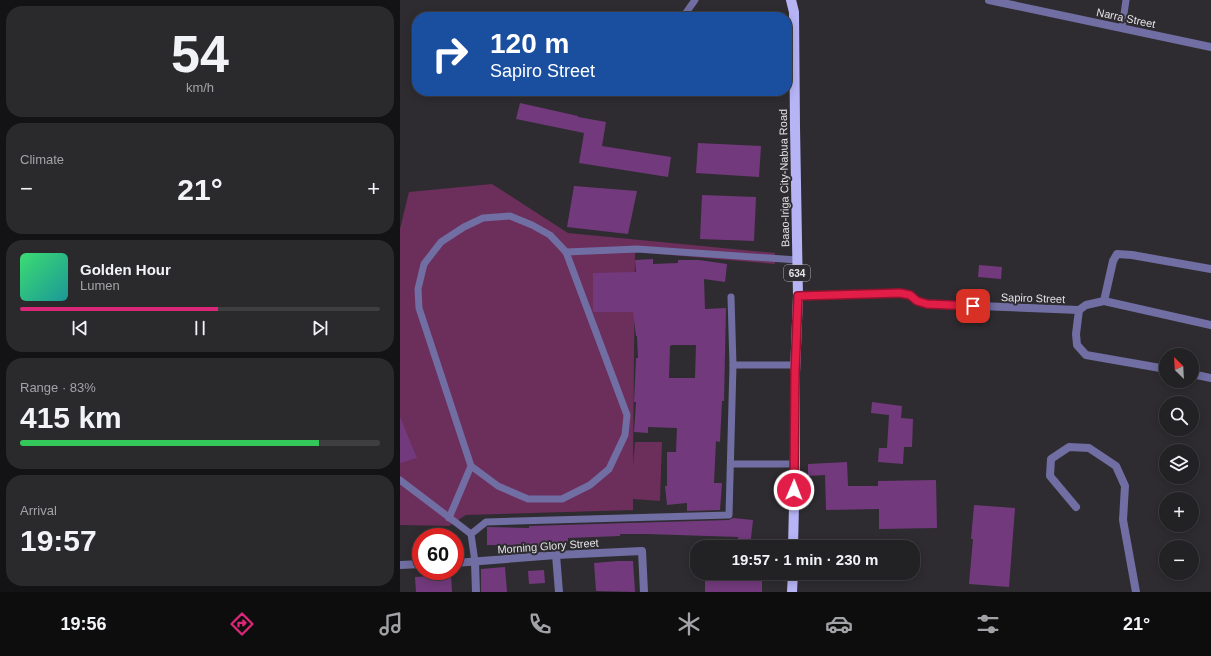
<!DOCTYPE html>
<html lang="en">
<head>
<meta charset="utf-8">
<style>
  body { margin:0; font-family:Helvetica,sans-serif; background:#2a292c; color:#f1f3f6; height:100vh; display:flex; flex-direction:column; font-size:15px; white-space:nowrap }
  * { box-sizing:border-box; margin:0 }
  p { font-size:13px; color:#a2a3a6 }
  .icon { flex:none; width:22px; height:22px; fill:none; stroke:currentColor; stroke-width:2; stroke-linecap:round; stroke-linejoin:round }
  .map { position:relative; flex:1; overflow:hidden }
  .side { display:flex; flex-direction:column; gap:6px; padding:6px; background:#131214; width:400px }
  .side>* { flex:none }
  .guide { position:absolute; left:12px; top:12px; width:380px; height:84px; border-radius:16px; box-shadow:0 2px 10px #0003,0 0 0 1px #3f3e41; background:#1a4fa0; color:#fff; overflow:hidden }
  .needle { width:26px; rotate:336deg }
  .tools { position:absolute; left:759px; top:348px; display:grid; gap:8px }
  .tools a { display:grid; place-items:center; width:40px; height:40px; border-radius:50%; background:#222124; box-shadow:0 2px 10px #0003,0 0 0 1px #3f3e41; font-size:20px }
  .speed { position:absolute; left:12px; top:528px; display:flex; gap:8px; font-size:20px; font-weight:700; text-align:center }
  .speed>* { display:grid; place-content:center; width:52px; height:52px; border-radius:50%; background:#222124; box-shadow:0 2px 10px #0003,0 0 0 1px #3f3e41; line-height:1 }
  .speed .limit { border:6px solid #d22; background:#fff; color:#111 }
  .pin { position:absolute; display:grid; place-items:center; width:34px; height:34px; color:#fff; margin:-17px; border-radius:8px; box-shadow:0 2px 6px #0006 }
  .me { position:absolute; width:44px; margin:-22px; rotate:1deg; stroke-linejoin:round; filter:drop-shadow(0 0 3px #0008) }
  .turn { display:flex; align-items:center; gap:14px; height:84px; padding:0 12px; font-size:18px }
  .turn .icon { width:52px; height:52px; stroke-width:2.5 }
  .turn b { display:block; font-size:28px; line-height:34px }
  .big { font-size:30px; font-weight:600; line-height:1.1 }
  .side .tile { flex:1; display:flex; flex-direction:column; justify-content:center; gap:6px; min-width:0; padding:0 14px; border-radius:16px; background:#2a292c }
  .side .dial { align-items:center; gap:0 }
  .dial b { font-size:52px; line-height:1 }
  .song { display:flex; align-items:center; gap:12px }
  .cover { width:48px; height:48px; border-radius:6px; background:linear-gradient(135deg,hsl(140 70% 55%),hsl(180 70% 35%)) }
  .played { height:4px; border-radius:2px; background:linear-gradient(90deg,#db2777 55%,#3f3e41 55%) }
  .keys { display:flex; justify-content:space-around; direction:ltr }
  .heat { display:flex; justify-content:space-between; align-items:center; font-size:22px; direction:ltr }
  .charge { height:6px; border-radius:3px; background:linear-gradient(90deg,#34c759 83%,#3f3e41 0) }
  .trip { position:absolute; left:290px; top:540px; width:230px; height:40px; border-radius:16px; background:#222124; box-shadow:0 2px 10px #0003,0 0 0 1px #3f3e41; font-weight:600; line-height:40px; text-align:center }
  .tabs { display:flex; height:64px; justify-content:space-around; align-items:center; background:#0e0d0e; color:#a2a3a6 }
  .tabs .icon { width:28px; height:28px }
  .tabs .selected { color:#db2777 }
  .tabs b { font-size:18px; color:#f1f3f6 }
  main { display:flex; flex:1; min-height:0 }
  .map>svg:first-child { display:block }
  .green { fill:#6c2e5a }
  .building { fill:#723a7c; fill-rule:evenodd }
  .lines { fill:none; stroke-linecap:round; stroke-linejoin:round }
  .service { stroke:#706ea2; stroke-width:7 }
  .minor { stroke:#706ea2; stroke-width:8 }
  .tertiary { stroke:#706ea2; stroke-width:8 }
  .primary { stroke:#b6b4f5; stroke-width:10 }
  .route-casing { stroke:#92132f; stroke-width:10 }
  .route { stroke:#e11d48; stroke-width:7 }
  .labels { text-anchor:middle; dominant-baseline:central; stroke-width:4; stroke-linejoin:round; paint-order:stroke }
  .shield { fill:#2e2c30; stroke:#adacaf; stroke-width:1 }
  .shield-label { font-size:10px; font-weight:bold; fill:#e4e3e6 }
  .street-label { font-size:11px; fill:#e4e3e6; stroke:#2e2c30 }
</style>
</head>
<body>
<main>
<section class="side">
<div class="tile dial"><b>54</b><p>km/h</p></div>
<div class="tile"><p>Climate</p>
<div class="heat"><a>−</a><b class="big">21°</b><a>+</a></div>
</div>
<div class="tile">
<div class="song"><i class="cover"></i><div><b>Golden Hour</b><p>Lumen</p></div></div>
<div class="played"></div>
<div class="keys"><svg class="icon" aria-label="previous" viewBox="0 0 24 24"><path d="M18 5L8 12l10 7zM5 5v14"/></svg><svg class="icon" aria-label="pause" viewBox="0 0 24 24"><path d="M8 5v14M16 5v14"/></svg><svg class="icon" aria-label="next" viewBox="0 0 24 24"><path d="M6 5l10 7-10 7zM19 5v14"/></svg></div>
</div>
<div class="tile"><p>Range · 83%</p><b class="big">415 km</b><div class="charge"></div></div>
<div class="tile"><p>Arrival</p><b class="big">19:57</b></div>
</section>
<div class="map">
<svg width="811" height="592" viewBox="0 0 811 592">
  <rect width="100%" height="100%" fill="#2e2c30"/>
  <polygon class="green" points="92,184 168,233 375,253 375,264 235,252 233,466 235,442 262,442 260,501 233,499 233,510 66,515 49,526 0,525 0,229 9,192"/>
  <g class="building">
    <polygon points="120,103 178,116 178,117 206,122 202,146 271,157 268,177 179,163 184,133 116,119"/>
    <polygon points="298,143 361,146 359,177 296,173"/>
    <polygon points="174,186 237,191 228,234 167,227"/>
    <polygon points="302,195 356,197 354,241 300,239"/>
    <path d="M253,259V264L278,263V260H299L327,264L325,282L304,279L305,309L326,308L324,401H322L320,442L316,441L314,483H322L320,510L287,511V503L267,505L265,486H267V452H276L277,428L248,427V433L234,432L236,402H234L236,358H238L237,336H236L233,312H194L193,311V273L236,272L235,260ZM272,345H296L295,378H269L270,346Z"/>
    <polygon points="579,265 602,267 601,279 578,277"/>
    <polygon points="472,402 502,406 501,418 513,419 512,447 504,447 503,464 478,462 479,448 487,448 489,415 471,413"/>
    <polygon points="0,417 17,458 0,463"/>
    <polygon points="447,462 448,486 478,486 478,481 536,480 537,528 479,529 479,509 426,510 425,475 408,476 408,464"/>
    <polygon points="574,505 615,508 609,587 569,584 573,539 571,539"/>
    <polygon points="333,518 353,520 350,547 338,547 338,537 247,534 220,534 220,536 168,538 168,544 131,547 131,545 87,545 87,527 129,528 129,526 329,520"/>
    <polygon points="218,561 233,561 235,592 196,591 194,563"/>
    <polygon points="105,567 107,592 81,592 81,569"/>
    <polygon points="144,570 145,583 129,584 128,571"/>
    <rect x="305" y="573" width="57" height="19"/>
    <polygon points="51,575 52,592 16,592 15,577"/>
  </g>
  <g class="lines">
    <g class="service">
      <polyline points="283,17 295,0"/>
      <polyline points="722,28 726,0"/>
      <polyline points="166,252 237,249 397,260"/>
      <polyline points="333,365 395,365"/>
      <polyline points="331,464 395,464"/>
      <polyline points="0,480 71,534"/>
      <polyline points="49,518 71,466 19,308 18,289 24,264 41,242 64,227 83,218 110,216 132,225 150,235 166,252 227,415 225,435 209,469 190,485 162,499 128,499 98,486 71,466"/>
      <polyline points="75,562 71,534 86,522 329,515 333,365 331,297"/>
    </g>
    <g class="minor">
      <polyline points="398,296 500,293 510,295 517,301 527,304 679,310"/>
      <polyline points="704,301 713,261 717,254 732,255 811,269"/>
      <polyline points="766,369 686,355 677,345 676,334 679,310 686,305 704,301 811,325"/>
      <polyline points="792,374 811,378"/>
      <polyline points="676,507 650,476 651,459 669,447 689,448 716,466 725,486 723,520 736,592"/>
      <polyline points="156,555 159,592"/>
      <polyline points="75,562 76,592"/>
      <polyline points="55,563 156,555 242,551 244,592"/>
      <polyline points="0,565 21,564"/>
    </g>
    <polyline class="tertiary" points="589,0 811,47"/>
    <g class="primary">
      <polyline points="391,0 394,12 395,127 398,296 395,373 395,464 393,547"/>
      <polyline points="392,592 393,573"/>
    </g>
  </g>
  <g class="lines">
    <defs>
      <polyline id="route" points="394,490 395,373 398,296 500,293 510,295 517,301 527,304 573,306"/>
    </defs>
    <use href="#route" class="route-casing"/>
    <use href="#route" class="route"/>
  </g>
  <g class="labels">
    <rect class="shield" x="384" y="265" width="26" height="16" rx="3"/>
    <g class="shield-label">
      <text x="397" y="273">634</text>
    </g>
    <g class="street-label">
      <text transform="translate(726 18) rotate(12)">Narra Street</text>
      <text transform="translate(384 178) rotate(-91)">Baao-Iriga City-Nabua Road</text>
      <text transform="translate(633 298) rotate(2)">Sapiro Street</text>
      <text transform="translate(148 546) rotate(-4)">Morning Glory Street</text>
    </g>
  </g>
</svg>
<div class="tools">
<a><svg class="needle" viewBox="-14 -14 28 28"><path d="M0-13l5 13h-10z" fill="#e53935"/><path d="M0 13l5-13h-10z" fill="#a2a3a6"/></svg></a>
<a><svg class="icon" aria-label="search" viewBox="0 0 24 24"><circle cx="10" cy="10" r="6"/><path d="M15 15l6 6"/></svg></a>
<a><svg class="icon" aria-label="layers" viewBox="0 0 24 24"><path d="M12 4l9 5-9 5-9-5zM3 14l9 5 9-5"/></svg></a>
<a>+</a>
<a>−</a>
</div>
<div class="speed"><div class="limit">60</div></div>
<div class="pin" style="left:573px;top:306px;background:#d93025"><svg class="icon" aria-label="arrive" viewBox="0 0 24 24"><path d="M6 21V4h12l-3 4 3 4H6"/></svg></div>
<svg class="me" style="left:394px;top:490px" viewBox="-20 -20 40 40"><circle r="17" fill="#e11d48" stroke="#fff" stroke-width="3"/><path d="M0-11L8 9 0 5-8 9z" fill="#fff"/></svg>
<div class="trip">19:57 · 1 min · 230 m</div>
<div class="guide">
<div class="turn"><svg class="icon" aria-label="right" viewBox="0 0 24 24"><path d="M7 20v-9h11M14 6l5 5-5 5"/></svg><div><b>120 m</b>Sapiro Street</div></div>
</div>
</div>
</main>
<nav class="tabs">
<b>19:56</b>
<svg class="icon selected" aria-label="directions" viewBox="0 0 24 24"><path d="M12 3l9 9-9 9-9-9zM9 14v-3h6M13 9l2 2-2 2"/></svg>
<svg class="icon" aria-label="music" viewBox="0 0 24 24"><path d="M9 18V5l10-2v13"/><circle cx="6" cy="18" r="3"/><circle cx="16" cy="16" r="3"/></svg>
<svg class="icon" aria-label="phone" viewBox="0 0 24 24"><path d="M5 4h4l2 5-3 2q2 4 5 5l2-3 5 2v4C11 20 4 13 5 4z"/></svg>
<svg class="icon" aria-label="climate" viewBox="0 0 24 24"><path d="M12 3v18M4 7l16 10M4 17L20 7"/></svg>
<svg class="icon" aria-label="car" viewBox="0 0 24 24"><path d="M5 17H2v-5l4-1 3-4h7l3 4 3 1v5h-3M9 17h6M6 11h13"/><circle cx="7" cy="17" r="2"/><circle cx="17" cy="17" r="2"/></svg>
<svg class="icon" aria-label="filters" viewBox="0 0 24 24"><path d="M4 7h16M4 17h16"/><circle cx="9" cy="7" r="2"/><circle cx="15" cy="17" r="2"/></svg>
<b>21°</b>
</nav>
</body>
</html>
